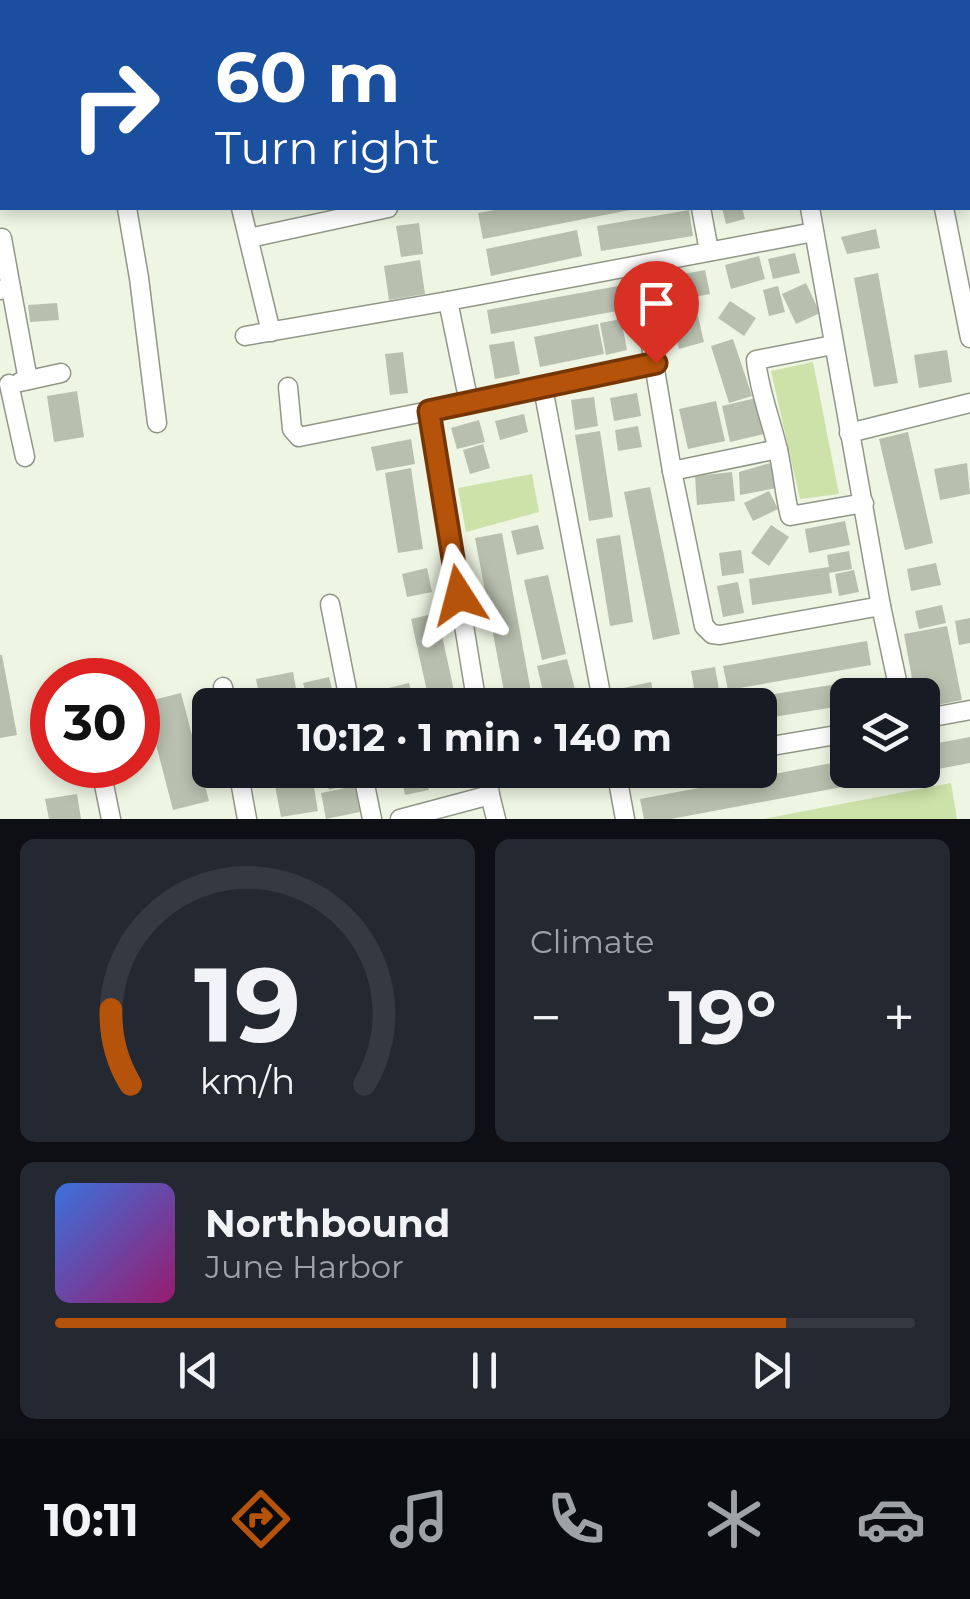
<!DOCTYPE html>
<html lang="en">
<head>
<meta charset="utf-8">
<style>
  body { margin:0; font-family:Montserrat,sans-serif; background:#242831; color:#f1f3f6; height:100vh; display:flex; flex-direction:column; font-size:38px; white-space:nowrap }
  * { box-sizing:border-box; margin:0 }
  p { font-size:32px; color:#9ea1a6 }
  .icon { flex:none; width:55px; height:55px; fill:none; stroke:currentColor; stroke-width:2; stroke-linecap:round; stroke-linejoin:round }
  .map { position:relative; height:819px; overflow:hidden }
  .sheet { display:flex; flex-direction:column; gap:20px; padding:20px; background:#0d0f14; flex:1 }
  .sheet>* { flex:none }
  .hud { position:absolute; left:0px; top:0px; width:970px; height:210px; box-shadow:0 5px 15px #0003; background:#1a4fa0; color:#fff; overflow:hidden }
  .controls { position:absolute; left:830px; top:678px; display:grid; gap:20px }
  .controls a { display:grid; place-items:center; width:110px; height:110px; border-radius:15px; background:#171b24; box-shadow:0 5px 15px #0003; font-size:50px }
  .speed { position:absolute; left:30px; top:658px; display:flex; gap:20px; font-size:50px; font-weight:700; text-align:center }
  .speed>* { display:grid; place-content:center; width:130px; height:130px; border-radius:50%; background:#171b24; box-shadow:0 5px 15px #0003; line-height:1 }
  .speed .limit { border:15px solid #d22; background:#fff; color:#111 }
  .pin { position:absolute; display:grid; place-items:center; width:85px; height:85px; color:#fff; margin:-102px -42px; border-radius:50% 50% 50% 0; rotate:-45deg; box-shadow:0 0 10px #0007 }
  .pin .icon { rotate:45deg }
  .me { position:absolute; width:110px; margin:-55px; rotate:351deg; stroke-linejoin:round; filter:drop-shadow(0 0 8px #0008) }
  .turn { display:flex; align-items:center; gap:35px; height:210px; padding:0 50px; font-size:45px }
  .turn .icon { width:130px; height:130px; stroke-width:2.5 }
  .turn b { display:block; font-size:70px; line-height:85px }
  .big { font-size:75px; font-weight:700; line-height:1.1 }
  .sheet .tile { flex:1; display:flex; flex-direction:column; justify-content:center; gap:15px; min-width:0; padding:0 35px; border-radius:15px; background:#242831 }
  .sheet .dial { align-items:center; gap:0 }
  .dial svg { height:260px; overflow:visible; fill:none; stroke:#363941; stroke-width:7; stroke-linecap:round; text-anchor:middle }
  .dial text { fill:#f1f3f6; stroke:none }
  .song { display:flex; align-items:center; gap:30px }
  .cover { width:120px; height:120px; border-radius:15px; background:linear-gradient(135deg,hsl(220 70% 55%),hsl(320 70% 35%)) }
  .played { height:10px; border-radius:5px; background:linear-gradient(90deg,#b45309 85%,#363941 85%) }
  .keys { display:flex; justify-content:space-around; direction:ltr }
  .heat { display:flex; justify-content:space-between; align-items:center; font-size:55px; direction:ltr }
  .sheet .tiles { flex:1; display:grid; gap:20px; grid-template-columns:1fr 1fr }
  .tile:last-child { grid-column:span 2 }
  .trip { position:absolute; left:192px; top:688px; width:585px; height:100px; border-radius:15px; background:#171b24; box-shadow:0 5px 15px #0003; font-weight:700; line-height:100px; text-align:center }
  .dock { display:flex; height:160px; justify-content:space-around; align-items:center; background:#090b0e; color:#9ea1a6 }
  .dock .icon { width:70px; height:70px }
  .dock .on { color:#b45309 }
  .dock b { font-size:45px; color:#f1f3f6 }
  .map>svg:first-child { display:block }
  .green { fill:#cce2a8 }
  .building { fill:#b8bfae }
  .lines { fill:none; stroke-linecap:round; stroke-linejoin:round }
  .street-casing { stroke:#919787; stroke-width:21 }
  .street { stroke:#fff; stroke-width:18 }
  .route-casing { stroke:#753606; stroke-width:25 }
  .route { stroke:#b45309; stroke-width:18 }
</style>
</head>
<body>
<div class="map">
<svg width="970" height="819" viewBox="0 0 970 819">
  <rect width="100%" height="100%" fill="#eef5e3"/>
  <g class="green">
    <polygon points="813,362 839,494 800,499 771,371"/>
    <polygon points="532,474 539,512 466,532 458,488"/>
    <polygon points="951,783 957,819 763,819"/>
  </g>
  <g class="building">
    <polygon points="507,208 635,208 635,209 483,239 478,213"/>
    <polygon points="722,208 742,208 745,219 726,224"/>
    <polygon points="689,210 693,236 601,251 597,226"/>
    <polygon points="419,223 423,254 401,257 396,226"/>
    <polygon points="876,229 880,248 847,254 841,237"/>
    <polygon points="577,230 582,256 491,276 486,249"/>
    <polygon points="795,253 800,273 773,279 768,259"/>
    <polygon points="759,256 765,279 731,289 725,265"/>
    <polygon points="420,260 425,294 389,300 384,266"/>
    <polygon points="705,270 710,294 491,334 487,310"/>
    <polygon points="878,273 898,383 874,387 854,278"/>
    <polygon points="806,283 820,313 796,324 782,294"/>
    <polygon points="778,286 785,312 769,316 763,290"/>
    <polygon points="694,299 704,342 679,349 668,305"/>
    <polygon points="730,301 756,318 744,336 718,318"/>
    <polygon points="57,303 59,320 30,322 28,305"/>
    <polygon points="621,319 627,350 606,355 600,323"/>
    <polygon points="598,324 604,354 540,367 534,337"/>
    <polygon points="733,339 752,396 729,403 711,346"/>
    <polygon points="514,341 520,374 495,379 489,345"/>
    <polygon points="947,350 952,382 919,388 914,355"/>
    <polygon points="403,352 408,393 390,395 385,354"/>
    <polygon points="77,391 84,437 54,442 47,396"/>
    <polygon points="637,393 641,416 614,421 610,398"/>
    <polygon points="594,397 598,426 575,430 571,400"/>
    <polygon points="756,398 764,434 730,442 722,406"/>
    <polygon points="716,401 725,441 688,449 679,409"/>
    <polygon points="524,414 528,432 500,440 495,421"/>
    <polygon points="479,420 485,442 457,449 451,428"/>
    <polygon points="638,426 642,447 618,451 615,430"/>
    <polygon points="600,431 613,517 589,521 575,435"/>
    <polygon points="908,432 933,543 905,550 879,439"/>
    <polygon points="411,439 415,464 376,471 371,447"/>
    <polygon points="483,444 490,468 470,474 463,450"/>
    <polygon points="770,463 777,488 740,495 739,472"/>
    <polygon points="967,463 970,494 940,500 934,469"/>
    <polygon points="411,468 423,549 398,553 385,473"/>
    <polygon points="732,472 735,501 697,505 695,476"/>
    <polygon points="650,487 680,634 653,640 624,492"/>
    <polygon points="769,491 778,509 753,521 744,503"/>
    <polygon points="845,521 850,545 809,553 805,529"/>
    <polygon points="538,525 544,549 517,555 511,531"/>
    <polygon points="771,525 789,537 769,566 751,553"/>
    <polygon points="502,533 531,692 505,697 475,538"/>
    <polygon points="620,535 633,622 610,626 596,539"/>
    <polygon points="741,550 744,573 722,576 719,553"/>
    <polygon points="849,551 852,569 829,573 832,593 752,605 749,579 829,567 827,555"/>
    <polygon points="936,563 941,585 911,591 907,569"/>
    <polygon points="427,568 432,592 407,597 402,574"/>
    <polygon points="854,570 859,592 839,596 835,574"/>
    <polygon points="548,575 566,654 542,660 524,580"/>
    <polygon points="738,582 744,613 723,617 717,586"/>
    <polygon points="942,605 946,623 919,629 915,611"/>
    <polygon points="437,613 451,677 457,705 430,705 411,619"/>
    <polygon points="970,618 970,643 959,645 955,621"/>
    <polygon points="947,626 962,700 922,708 922,695 915,695 904,634"/>
    <polygon points="867,641 871,665 728,690 723,666"/>
    <polygon points="0,655 2,655 17,735 0,738"/>
    <polygon points="567,659 576,693 545,700 537,666"/>
    <polygon points="715,667 719,690 695,694 691,671"/>
    <polygon points="293,672 299,705 261,705 256,679"/>
    <polygon points="329,677 336,705 309,705 303,683"/>
    <polygon points="875,678 878,695 848,695 848,705 760,719 760,705 718,705 718,703"/>
    <polygon points="651,682 656,705 626,705 623,688"/>
    <polygon points="409,683 413,700 388,705 384,689"/>
    <polygon points="181,693 209,801 173,810 145,702"/>
    <polygon points="970,737 970,763 671,819 644,819 640,799 848,760 848,770 922,770 922,746"/>
    <polygon points="272,770 311,770 318,811 281,817"/>
    <polygon points="325,770 352,770 355,783 329,790"/>
    <polygon points="400,770 425,770 429,790 405,795"/>
    <polygon points="444,770 471,770 474,782 448,788"/>
    <polygon points="355,786 360,812 326,819 321,793"/>
    <polygon points="77,794 81,819 49,819 45,799"/>
  </g>
  <g class="lines">
    <defs>
      <g id="street">
        <polyline points="36,0 37,2"/>
        <polyline points="714,0 714,2"/>
        <polyline points="902,0 903,2"/>
        <polyline points="940,0 941,2"/>
        <polyline points="139,2 152,0"/>
        <polyline points="790,2 804,0"/>
        <polyline points="0,29 2,29"/>
        <polyline points="968,117 970,129"/>
        <polyline points="0,159 2,158"/>
        <polyline points="127,208 139,278 157,423"/>
        <polyline points="241,208 271,332"/>
        <polyline points="701,208 709,251"/>
        <polyline points="810,208 881,606"/>
        <polyline points="944,208 970,338"/>
        <polyline points="2,238 11,288"/>
        <polyline points="249,238 388,208"/>
        <polyline points="0,290 11,288 28,380"/>
        <polyline points="448,301 469,403"/>
        <polyline points="648,328 672,471 704,626 712,634 720,635 881,606 900,695"/>
        <polyline points="245,336 448,301 814,232"/>
        <path d="M833,345L756,360C759,390 770,417 777,446C783,469 784,493 790,516L864,503"/>
        <polyline points="20,382 61,373"/>
        <polyline points="9,384 25,457"/>
        <polyline points="288,387 292,429 299,437 429,411"/>
        <polyline points="543,388 603,705"/>
        <polyline points="849,433 970,403"/>
        <polyline points="672,471 778,449"/>
        <polyline points="330,604 350,705"/>
        <polyline points="223,687 226,705"/>
        <polyline points="477,705 429,411 656,363"/>
        <polyline points="922,719 970,710"/>
        <polyline points="760,748 848,733"/>
        <polyline points="100,765 111,819"/>
        <polyline points="238,770 247,819"/>
        <polyline points="362,770 372,819"/>
        <polyline points="616,770 625,819"/>
        <polyline points="490,795 496,819"/>
        <polyline points="400,819 490,795 487,770"/>
      </g>
    </defs>
    <use href="#street" class="street-casing"/>
    <use href="#street" class="street"/>
  </g>
  <g class="lines">
    <defs>
      <polyline id="route" points="459,595 429,411 656,363"/>
    </defs>
    <use href="#route" class="route-casing"/>
    <use href="#route" class="route"/>
  </g>
</svg>
<div class="controls">
<a><svg class="icon" aria-label="layers" viewBox="0 0 24 24"><path d="M12 4l9 5-9 5-9-5zM3 14l9 5 9-5"/></svg></a>
</div>
<div class="speed"><div class="limit">30</div></div>
<div class="pin" style="left:656px;top:363px;background:#d93025"><svg class="icon" aria-label="arrive" viewBox="0 0 24 24"><path d="M6 21V4h12l-3 4 3 4H6"/></svg></div>
<svg class="me" style="left:459px;top:595px" viewBox="-20 -20 40 40"><path d="M0-17L14 15 0 8-14 15z" fill="#b45309" stroke="#fff" stroke-width="4"/></svg>
<div class="trip">10:12 · 1 min · 140 m</div>
<div class="hud">
<div class="turn"><svg class="icon" aria-label="right" viewBox="0 0 24 24"><path d="M7 20v-9h11M14 6l5 5-5 5"/></svg><div><b>60 m</b>Turn right</div></div>
</div>
</div>
<section class="sheet">
<div class="tiles">
<div class="tile dial"><svg viewBox="0 0 100 80">
<path d="M14 69A42 42 0 1 1 86 69"/>
<path d="M14 69A42 42 0 0 1 8 46" stroke="#b45309"/>
<text x="50" y="56" font-size="32" font-weight="700">19</text>
<text x="50" y="72" font-size="11">km/h</text>
</svg></div>
<div class="tile"><p>Climate</p>
<div class="heat"><a>−</a><b class="big">19°</b><a>+</a></div>
</div>
<div class="tile">
<div class="song"><i class="cover"></i><div><b>Northbound</b><p>June Harbor</p></div></div>
<div class="played"></div>
<div class="keys"><svg class="icon" aria-label="previous" viewBox="0 0 24 24"><path d="M18 5L8 12l10 7zM5 5v14"/></svg><svg class="icon" aria-label="pause" viewBox="0 0 24 24"><path d="M8 5v14M16 5v14"/></svg><svg class="icon" aria-label="next" viewBox="0 0 24 24"><path d="M6 5l10 7-10 7zM19 5v14"/></svg></div>
</div>
</div>
</section>
<nav class="dock">
<b>10:11</b>
<svg class="icon on" aria-label="directions" viewBox="0 0 24 24"><path d="M12 3l9 9-9 9-9-9zM9 14v-3h6M13 9l2 2-2 2"/></svg>
<svg class="icon" aria-label="music" viewBox="0 0 24 24"><path d="M9 18V5l10-2v13"/><circle cx="6" cy="18" r="3"/><circle cx="16" cy="16" r="3"/></svg>
<svg class="icon" aria-label="phone" viewBox="0 0 24 24"><path d="M5 4h4l2 5-3 2q2 4 5 5l2-3 5 2v4C11 20 4 13 5 4z"/></svg>
<svg class="icon" aria-label="climate" viewBox="0 0 24 24"><path d="M12 3v18M4 7l16 10M4 17L20 7"/></svg>
<svg class="icon" aria-label="car" viewBox="0 0 24 24"><path d="M5 17H2v-5l4-1 3-4h7l3 4 3 1v5h-3M9 17h6M6 11h13"/><circle cx="7" cy="17" r="2"/><circle cx="17" cy="17" r="2"/></svg>
</nav>
</body>
</html>
